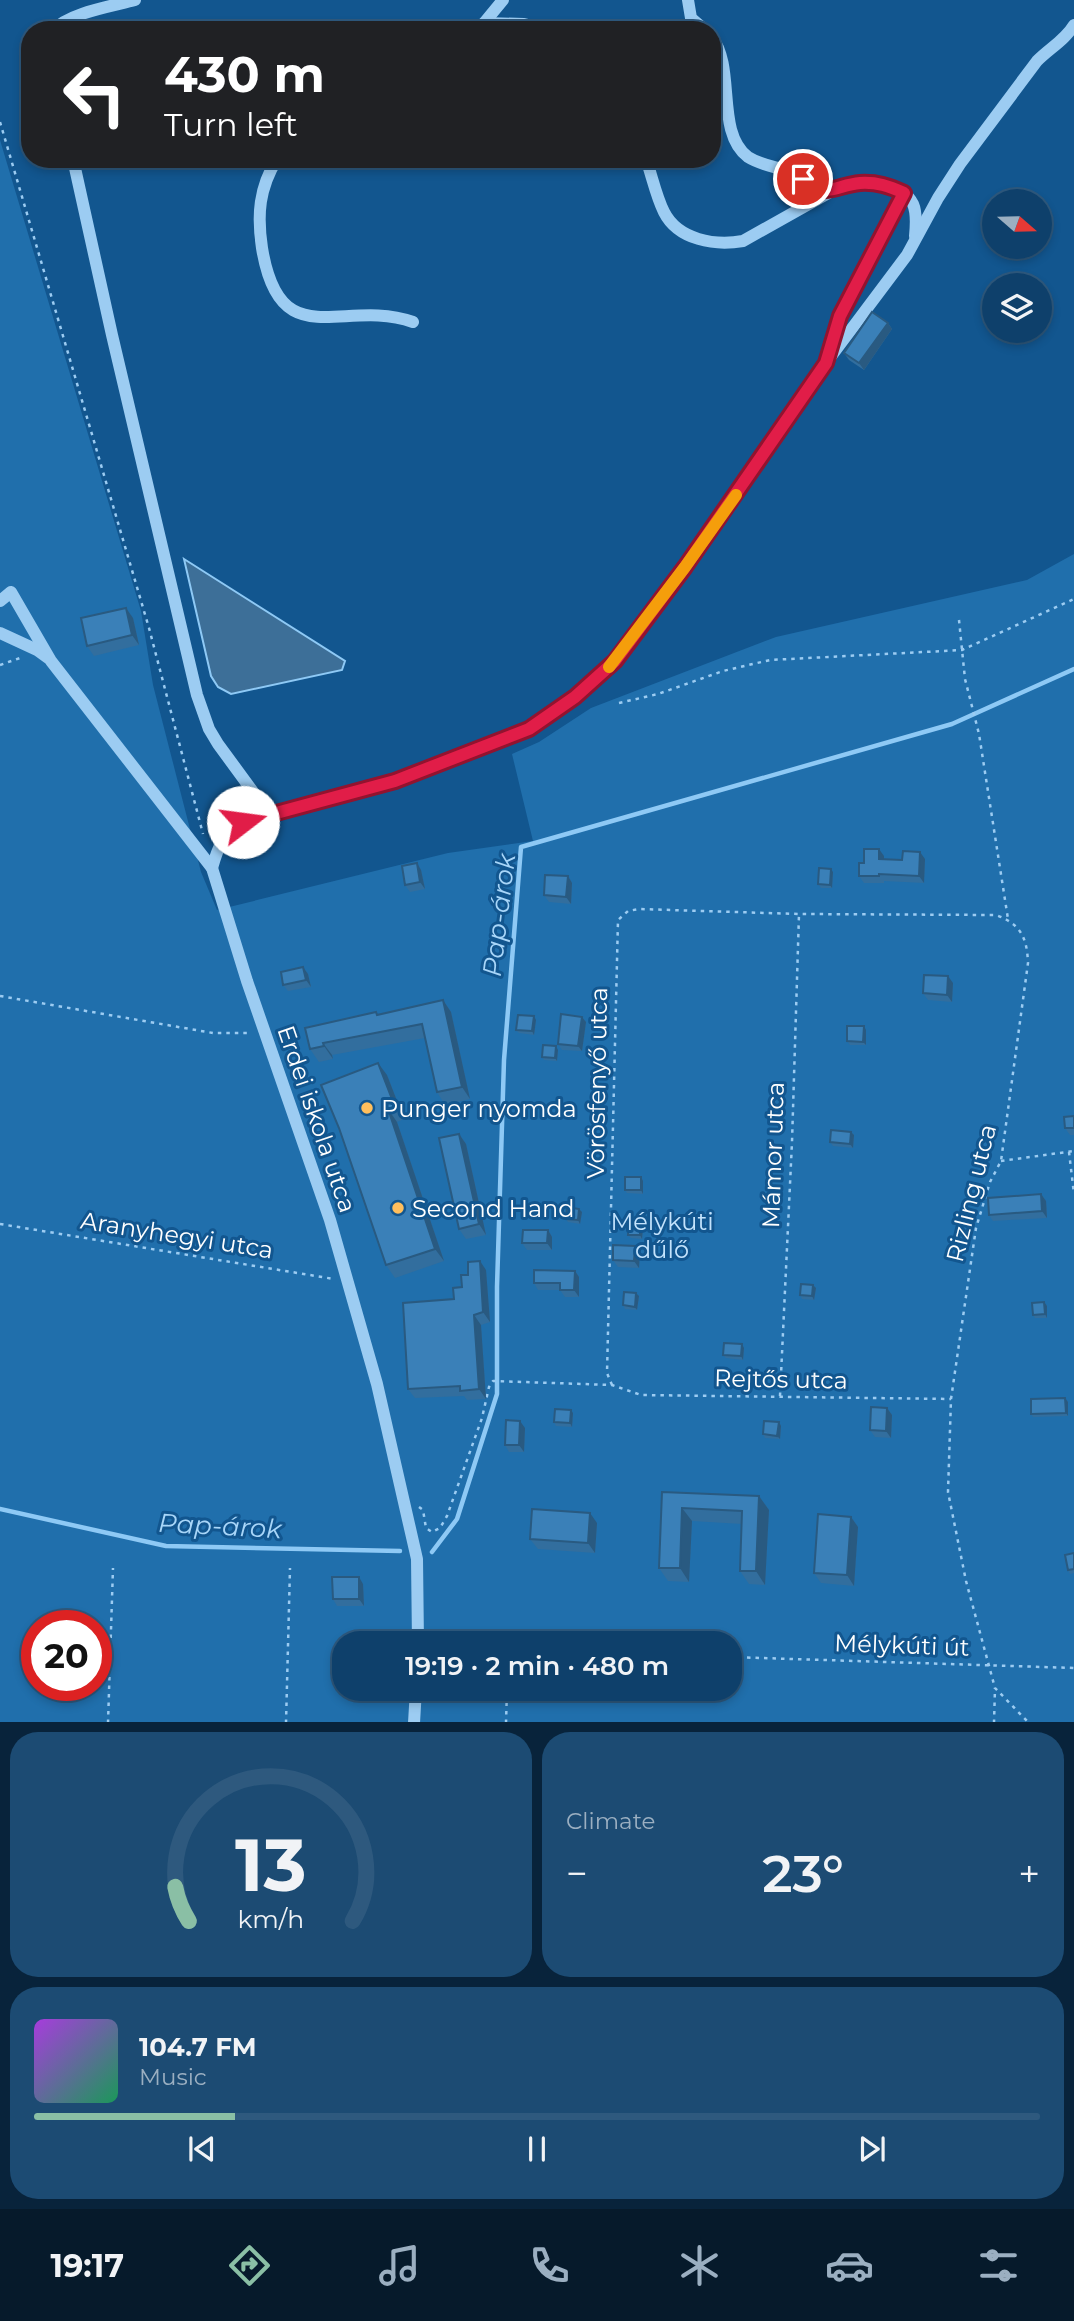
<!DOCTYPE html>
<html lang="en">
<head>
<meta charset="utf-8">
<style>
  body { margin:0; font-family:Montserrat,sans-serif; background:#1c4b73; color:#f1f3f6; height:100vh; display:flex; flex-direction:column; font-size:26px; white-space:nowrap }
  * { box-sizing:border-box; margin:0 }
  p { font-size:23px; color:#9bafc1 }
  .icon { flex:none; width:38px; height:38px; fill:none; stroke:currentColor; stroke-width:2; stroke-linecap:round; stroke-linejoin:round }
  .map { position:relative; height:1722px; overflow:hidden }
  .side { display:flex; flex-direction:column; gap:10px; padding:10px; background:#08233b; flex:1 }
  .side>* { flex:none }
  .top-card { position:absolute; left:21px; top:21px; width:700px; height:147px; border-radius:28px; box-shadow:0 4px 10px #0003,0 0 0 2px #2e597e; background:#202124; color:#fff; overflow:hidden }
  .needle { width:46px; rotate:110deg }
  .buttons { position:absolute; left:982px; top:189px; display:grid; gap:14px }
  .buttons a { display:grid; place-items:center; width:70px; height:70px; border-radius:50%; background:#0e406b; box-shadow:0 4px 10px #0003,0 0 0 2px #2e597e; font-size:35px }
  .speed { position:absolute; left:21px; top:1610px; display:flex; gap:14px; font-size:35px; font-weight:700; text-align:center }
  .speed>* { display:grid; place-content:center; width:91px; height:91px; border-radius:50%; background:#0e406b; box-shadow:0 4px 10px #0003,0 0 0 2px #2e597e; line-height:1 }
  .speed .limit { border:10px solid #d22; background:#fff; color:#111 }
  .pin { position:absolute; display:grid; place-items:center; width:60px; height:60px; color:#fff; margin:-30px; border:4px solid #fff; border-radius:50%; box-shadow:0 2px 7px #0007 }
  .me { position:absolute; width:77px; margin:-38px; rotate:75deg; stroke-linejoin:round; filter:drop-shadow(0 0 5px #0008) }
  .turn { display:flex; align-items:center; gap:24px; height:147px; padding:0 28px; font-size:32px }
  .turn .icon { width:91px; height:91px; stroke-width:2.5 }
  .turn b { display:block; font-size:49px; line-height:60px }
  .big { font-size:52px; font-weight:600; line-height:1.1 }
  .side .widget { flex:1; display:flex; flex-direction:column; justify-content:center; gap:10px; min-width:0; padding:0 24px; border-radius:28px; background:#1c4b73 }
  .side .dial { align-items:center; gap:0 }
  .dial svg { height:182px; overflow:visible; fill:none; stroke:#2e597e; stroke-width:7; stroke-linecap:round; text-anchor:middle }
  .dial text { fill:#f1f3f6; stroke:none }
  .song { display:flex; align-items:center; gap:21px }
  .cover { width:84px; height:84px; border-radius:10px; background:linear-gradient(135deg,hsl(280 70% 55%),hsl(150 70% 35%)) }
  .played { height:7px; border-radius:4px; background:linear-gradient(90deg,#8abfa5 20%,#2e597e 20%) }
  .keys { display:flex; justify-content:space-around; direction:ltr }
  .heat { display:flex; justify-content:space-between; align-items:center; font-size:38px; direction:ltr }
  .side .tiles { flex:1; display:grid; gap:10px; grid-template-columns:1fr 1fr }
  .widget:last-child { grid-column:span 2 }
  .trip { position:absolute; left:332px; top:1631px; width:410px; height:70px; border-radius:28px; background:#0e406b; box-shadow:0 4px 10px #0003,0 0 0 2px #2e597e; font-weight:600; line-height:70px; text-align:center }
  .tab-bar { display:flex; height:112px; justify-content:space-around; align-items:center; background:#061a2b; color:#9bafc1 }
  .tab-bar .icon { width:49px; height:49px }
  .tab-bar .selected { color:#8abfa5 }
  .tab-bar b { font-size:32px; color:#f1f3f6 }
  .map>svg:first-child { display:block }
  .green { fill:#206fac; fill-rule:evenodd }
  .water { fill:#3d6f98; stroke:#8ec9f5; stroke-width:2 }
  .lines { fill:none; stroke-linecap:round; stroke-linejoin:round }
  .stream { stroke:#8ec9f5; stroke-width:4.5 }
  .path { stroke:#9cccf2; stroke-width:2.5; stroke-dasharray:3.5 5; stroke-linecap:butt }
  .minor { stroke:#9cccf2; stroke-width:12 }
  .wall { fill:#326e9e }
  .shaded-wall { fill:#295a81 }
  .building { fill:#3a80b8; stroke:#295a81; stroke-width:2 }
  .route-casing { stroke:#92132f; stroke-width:18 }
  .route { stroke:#e11d48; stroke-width:12 }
  .slow { stroke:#f59e0b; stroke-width:12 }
  .poi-dot { fill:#ffbf5d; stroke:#12568f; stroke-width:2.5 }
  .labels { text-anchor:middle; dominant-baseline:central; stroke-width:6; stroke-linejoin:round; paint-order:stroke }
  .street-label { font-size:24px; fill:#fff; stroke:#12568f }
  .poi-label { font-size:24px; fill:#fff; stroke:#12568f; text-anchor:start }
  .park-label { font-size:24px; fill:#c3e3fd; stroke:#12568f }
  .water-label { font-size:26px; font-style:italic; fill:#a8d6f9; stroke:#12568f }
</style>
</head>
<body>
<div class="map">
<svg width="1074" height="1723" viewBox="0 0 1074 1723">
  <rect width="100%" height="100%" fill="#12568f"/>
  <path class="green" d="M0,140L141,611L153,685L201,872L217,910L448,853L533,841L512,754L539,742L591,708L776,637L1027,580L1074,554V1722H0ZM37,1626H96V1685H37ZM345,1643H730V1689H345Z"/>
  <polygon class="water" points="184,559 345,661 342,670 231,694 218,687 211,676"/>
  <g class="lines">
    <g class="stream">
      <polyline points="0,1509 166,1546 400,1551"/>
      <polyline points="432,1552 457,1519 497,1394 497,1287 504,1060 521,847 952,724 1074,669"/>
    </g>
    <g class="path">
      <polyline points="0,122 149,628 203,834"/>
      <polyline points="959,620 965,679 979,734 1008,919"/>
      <polyline points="0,665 20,658"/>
      <polyline points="619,703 658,694 723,671 770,660 962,650 1074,599"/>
      <polyline points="0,996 213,1033 251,1033"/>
      <polyline points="1069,1152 1074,1194"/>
      <polyline points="1001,1161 1074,1151"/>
      <polyline points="0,1224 334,1279"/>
      <path d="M612,1385L607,1373L618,920L628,911L639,909L799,914L996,915C1021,924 1027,938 1028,963L1001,1161L990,1182L976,1228L951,1399L948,1492L966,1581L995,1688L1029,1723"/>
      <polyline points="780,1396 792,1142 799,914"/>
      <polyline points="419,1507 423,1510 426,1528 432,1532 440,1528 447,1516 482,1418 489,1387 493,1381 612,1385 641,1395 951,1399"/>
      <polyline points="730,1657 1074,1668"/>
      <polyline points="108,1723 113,1568"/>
      <polyline points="286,1723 290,1568"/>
      <polyline points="506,1723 507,1689"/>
      <polyline points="994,1723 995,1688"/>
    </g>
    <g class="minor">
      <polyline points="688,0 691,18 705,30"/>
      <polyline points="484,23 524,24 549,30"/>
      <path d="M54,30C68,13 113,6 135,0"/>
      <polyline points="475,30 484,23 503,0"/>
      <path d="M712,37C736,69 715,132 748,157C762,166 779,167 793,173C803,178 809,188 820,191C832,194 844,186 856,184C876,180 903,185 913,204C917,213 916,226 915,236"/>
      <polyline points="73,159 112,335 197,695 209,729 218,744 270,815"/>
      <path d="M277,159C259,188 257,215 262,248C280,358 343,297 413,322"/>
      <path d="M646,159C652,176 656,196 664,212C678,240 715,246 743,241L832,191"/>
      <path d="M828,356C842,298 875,245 904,193"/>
      <polyline points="0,601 11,592 51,661 212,868 247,981 330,1220 377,1384 417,1559 418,1643"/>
      <polyline points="0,633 37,650 48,658"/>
      <path d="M212,868C218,847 223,833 243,822L395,781L529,729L575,697L615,661L686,567L826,363L907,255L938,198L960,164L1037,61C1050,48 1065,40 1074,25"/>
      <polyline points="414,1723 416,1689"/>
    </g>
  </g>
  <g class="wall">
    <polygon points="888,323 892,329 864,370 849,360 844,353"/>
    <polygon points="133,618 139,645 94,656 87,646"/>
    <polygon points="884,856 884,860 902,860 925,859 924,883 884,881 884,883 864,883 859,876 864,863"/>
    <polygon points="421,870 425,889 410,892 405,885"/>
    <polygon points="833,872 832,888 821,888 818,884"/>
    <polygon points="568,876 572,883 571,904 549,902 544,895"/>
    <polygon points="303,967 308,974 311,987 288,991 283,985"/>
    <polygon points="953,983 952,1002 928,1000 923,993"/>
    <polygon points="443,1000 451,1012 470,1099 445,1105 437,1092 425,1038 332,1055 333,1059 319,1062 310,1049 378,1014"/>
    <polygon points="582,1017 586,1022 582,1051 562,1050 558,1044"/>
    <polygon points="536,1020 534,1035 519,1033 516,1030"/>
    <polygon points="866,1030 866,1045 850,1045 847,1041"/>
    <polygon points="558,1050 557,1061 544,1060 542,1057"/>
    <polygon points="387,1075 404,1119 397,1122 444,1261 395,1278 386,1265"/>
    <polygon points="1074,1116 1074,1135 1070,1135 1065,1128"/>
    <polygon points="851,1132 854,1135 853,1148 833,1146 830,1142"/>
    <polygon points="459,1134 466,1144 486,1235 466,1239 459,1229"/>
    <polygon points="641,1177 643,1181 643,1194 627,1193 625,1190"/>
    <polygon points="1041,1194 1046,1201 1047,1218 993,1221 989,1215"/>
    <polygon points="582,1212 580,1224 568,1222 566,1219"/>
    <polygon points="643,1227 642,1239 631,1238 628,1235"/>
    <polygon points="548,1230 552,1237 552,1250 527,1250 522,1243"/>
    <polygon points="635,1246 640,1253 639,1268 618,1267 613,1260"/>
    <polygon points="486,1270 490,1322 481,1325 486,1399 467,1400 464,1396 415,1398 408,1389 454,1299 462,1287"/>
    <polygon points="575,1271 579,1277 579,1297 565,1297 560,1290 538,1290 534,1283"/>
    <polygon points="816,1288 814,1300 802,1299 800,1295"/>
    <polygon points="639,1296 637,1310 625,1309 623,1305"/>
    <polygon points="1044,1302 1047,1306 1047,1318 1035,1318 1033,1315"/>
    <polygon points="744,1348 743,1360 726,1358 723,1355"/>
    <polygon points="1065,1398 1068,1402 1068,1416 1033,1417 1031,1414"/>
    <polygon points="887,1408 892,1415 891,1438 875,1437 870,1430"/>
    <polygon points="573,1413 572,1427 556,1426 554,1422"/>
    <polygon points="779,1422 781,1426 780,1439 765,1438 763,1434"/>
    <polygon points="525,1428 524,1452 509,1452 505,1445"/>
    <polygon points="662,1492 759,1496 769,1510 765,1585 749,1584 740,1571 742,1524 692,1521 689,1582 668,1581 659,1568"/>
    <polygon points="851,1517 858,1527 854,1586 821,1583 814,1573"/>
    <polygon points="597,1523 595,1553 538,1549 530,1539"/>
    <polygon points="1074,1553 1074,1573 1070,1574 1068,1570"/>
    <polygon points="363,1584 364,1606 337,1606 333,1599"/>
  </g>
  <g class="shaded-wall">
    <polygon points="888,323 892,329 864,370 859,363"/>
    <polygon points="126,608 133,618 139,645 132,635"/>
    <polygon points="879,849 884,856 884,866 879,859"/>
    <polygon points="920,852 925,859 924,883 919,876"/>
    <polygon points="417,863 421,870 425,889 420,882"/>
    <polygon points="831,869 833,872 832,888 830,885"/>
    <polygon points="568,876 572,883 571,904 566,897"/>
    <polygon points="303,967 308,974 311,987 306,980"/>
    <polygon points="948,976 953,983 952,1002 947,995"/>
    <polygon points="443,1000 451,1012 470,1099 462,1087"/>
    <polygon points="534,1016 536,1020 534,1035 532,1031"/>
    <polygon points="582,1017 586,1022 582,1051 578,1046"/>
    <polygon points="864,1026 866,1030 866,1045 863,1042"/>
    <polygon points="323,1043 332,1055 333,1059 324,1046"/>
    <polygon points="556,1046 558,1050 557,1061 555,1058"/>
    <polygon points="378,1063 387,1075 404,1119 395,1107"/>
    <polygon points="388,1109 397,1122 444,1261 435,1249"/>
    <polygon points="851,1132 854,1135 853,1148 850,1144"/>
    <polygon points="459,1134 466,1144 486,1235 479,1224"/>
    <polygon points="641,1177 643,1181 643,1194 641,1190"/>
    <polygon points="1041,1194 1046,1201 1047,1218 1042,1211"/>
    <polygon points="579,1209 582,1212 580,1224 578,1220"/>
    <polygon points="640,1223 643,1227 642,1239 640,1235"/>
    <polygon points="548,1230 552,1237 552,1250 547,1243"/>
    <polygon points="635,1246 640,1253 639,1268 634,1261"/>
    <polygon points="480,1261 486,1270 490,1322 483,1312"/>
    <polygon points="575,1271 579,1277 579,1297 574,1290"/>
    <polygon points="813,1285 816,1288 814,1300 812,1296"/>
    <polygon points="636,1293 639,1296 637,1310 635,1307"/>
    <polygon points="1044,1302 1047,1306 1047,1318 1045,1314"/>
    <polygon points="474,1315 481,1325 486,1399 479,1389"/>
    <polygon points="742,1344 744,1348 743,1360 741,1356"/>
    <polygon points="1065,1398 1068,1402 1068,1416 1066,1413"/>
    <polygon points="887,1408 892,1415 891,1438 886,1431"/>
    <polygon points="571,1410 573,1413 572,1427 570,1423"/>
    <polygon points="520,1421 525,1428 524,1452 519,1445"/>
    <polygon points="779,1422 781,1426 780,1439 777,1436"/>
    <polygon points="759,1496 769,1510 765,1585 756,1571"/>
    <polygon points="682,1508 692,1521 689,1582 680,1568"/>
    <polygon points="590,1513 597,1523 595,1553 588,1543"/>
    <polygon points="851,1517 858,1527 854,1586 847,1575"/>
    <polygon points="359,1577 363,1584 364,1606 359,1599"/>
  </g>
  <g class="building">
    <polygon points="872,312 888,323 859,363 844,353"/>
    <polygon points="126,608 132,635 87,646 81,618"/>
    <polygon points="864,849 879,849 879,859 902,860 903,851 920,852 919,876 879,874 879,876 859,876 859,863 864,863"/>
    <polygon points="417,863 420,882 405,885 402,866"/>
    <polygon points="819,868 831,869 830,885 818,884"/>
    <polygon points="545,875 568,876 566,897 544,895"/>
    <polygon points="303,967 306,980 283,985 281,972"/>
    <polygon points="924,975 948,976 947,995 923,993"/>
    <polygon points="443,1000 462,1087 437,1092 422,1024 323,1043 324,1046 310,1049 305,1028 376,1012 377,1015"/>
    <polygon points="561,1014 582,1017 578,1046 558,1044"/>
    <polygon points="518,1015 534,1016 532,1031 516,1030"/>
    <polygon points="847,1026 864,1026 863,1042 847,1041"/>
    <polygon points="543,1045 556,1046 555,1058 542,1057"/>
    <polygon points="378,1063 395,1107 388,1109 435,1249 386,1265 339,1128 321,1085"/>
    <polygon points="1074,1116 1074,1128 1065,1128 1064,1117"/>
    <polygon points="831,1130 851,1132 850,1144 830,1142"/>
    <polygon points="459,1134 479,1224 459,1229 439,1138"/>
    <rect x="625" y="1177" width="16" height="13"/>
    <polygon points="1041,1194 1042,1211 989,1215 988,1198"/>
    <polygon points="567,1207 579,1209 578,1220 566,1219"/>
    <polygon points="629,1223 640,1223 640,1235 628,1235"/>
    <polygon points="523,1230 548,1230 547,1243 522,1243"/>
    <polygon points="613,1245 635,1246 634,1261 613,1260"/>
    <polygon points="480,1261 483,1312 474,1315 479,1389 460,1391 460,1386 408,1389 403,1303 454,1299 453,1288 462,1287 461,1275 468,1275 468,1262"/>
    <polygon points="534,1270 575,1271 574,1290 560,1290 560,1283 534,1283"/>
    <polygon points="801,1284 813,1285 812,1296 800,1295"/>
    <polygon points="624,1292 636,1293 635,1307 623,1305"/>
    <polygon points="1044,1302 1045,1314 1033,1315 1032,1303"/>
    <polygon points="724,1343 742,1344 741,1356 723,1355"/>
    <polygon points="1065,1398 1066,1413 1031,1414 1031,1399"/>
    <polygon points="871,1407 887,1408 886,1431 870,1430"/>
    <polygon points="555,1409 571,1410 570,1423 554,1422"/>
    <polygon points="506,1420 520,1421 519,1445 505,1445"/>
    <polygon points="764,1421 779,1422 777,1436 763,1434"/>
    <polygon points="662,1492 759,1496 756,1571 740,1571 742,1511 682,1508 680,1568 659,1568"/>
    <polygon points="532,1509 590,1513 588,1543 530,1539"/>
    <polygon points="818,1514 851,1517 847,1575 814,1573"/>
    <polygon points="1074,1553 1074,1569 1068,1570 1065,1555"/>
    <polygon points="332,1577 359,1577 359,1599 333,1599"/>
  </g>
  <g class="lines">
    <defs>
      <path id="route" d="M243,822L395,781L529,729L575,697L615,661L685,567L826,363L840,316L904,193C889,186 877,182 860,183C836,185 825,200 803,179"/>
    </defs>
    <use href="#route" class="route-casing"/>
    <use href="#route" class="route"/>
    <polyline class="slow" points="609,667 685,567 736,495"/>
  </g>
  <g class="poi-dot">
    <circle cx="367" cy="1108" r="7"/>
    <circle cx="398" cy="1208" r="7"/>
  </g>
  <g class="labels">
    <g class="street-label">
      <text transform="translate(597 1083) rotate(-89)">Vörösfenyő utca</text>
      <text transform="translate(317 1119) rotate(71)">Erdei iskola utca</text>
      <text transform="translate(773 1155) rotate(-88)">Mámor utca</text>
      <text transform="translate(971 1193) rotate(-76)">Rizling utca</text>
      <text transform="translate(177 1235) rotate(9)">Aranyhegyi utca</text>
      <text transform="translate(781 1379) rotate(1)">Rejtős utca</text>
      <text transform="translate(902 1645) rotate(2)">Mélykúti út</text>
    </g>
    <g class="poi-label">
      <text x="381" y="1108">Punger nyomda</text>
      <text x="412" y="1208">Second Hand</text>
    </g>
    <g class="park-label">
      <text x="662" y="1221">Mélykúti<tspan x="662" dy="28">dűlő</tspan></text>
    </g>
    <g class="water-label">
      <text transform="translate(499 915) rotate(-83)">Pap-árok</text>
      <text transform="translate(220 1526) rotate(3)">Pap-árok</text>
    </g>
  </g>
</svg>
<div class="buttons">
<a><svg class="needle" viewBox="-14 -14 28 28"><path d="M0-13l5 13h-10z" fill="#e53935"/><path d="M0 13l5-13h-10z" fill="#9bafc1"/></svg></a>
<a><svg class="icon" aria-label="layers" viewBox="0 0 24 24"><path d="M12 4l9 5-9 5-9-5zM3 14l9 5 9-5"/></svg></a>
</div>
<div class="speed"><div class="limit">20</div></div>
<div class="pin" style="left:803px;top:179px;background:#d93025"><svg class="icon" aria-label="arrive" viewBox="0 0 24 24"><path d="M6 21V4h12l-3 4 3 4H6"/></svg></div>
<svg class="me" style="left:243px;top:822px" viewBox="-20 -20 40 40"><circle r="19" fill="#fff"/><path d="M0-13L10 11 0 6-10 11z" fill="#e11d48"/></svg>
<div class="trip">19:19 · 2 min · 480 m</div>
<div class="top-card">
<div class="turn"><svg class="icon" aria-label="left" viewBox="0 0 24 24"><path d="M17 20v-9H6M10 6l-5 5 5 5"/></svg><div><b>430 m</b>Turn left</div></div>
</div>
</div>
<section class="side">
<div class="tiles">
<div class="widget dial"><svg viewBox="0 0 100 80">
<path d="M14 69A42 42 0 1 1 86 69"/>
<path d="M14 69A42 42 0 0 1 8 54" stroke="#8abfa5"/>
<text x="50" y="56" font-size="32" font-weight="700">13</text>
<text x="50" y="72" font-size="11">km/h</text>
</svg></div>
<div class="widget"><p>Climate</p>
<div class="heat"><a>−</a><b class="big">23°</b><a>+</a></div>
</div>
<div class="widget">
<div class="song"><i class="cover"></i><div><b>104.7 FM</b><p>Music</p></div></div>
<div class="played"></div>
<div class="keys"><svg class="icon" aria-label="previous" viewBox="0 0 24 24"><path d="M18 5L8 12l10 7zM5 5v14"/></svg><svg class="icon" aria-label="pause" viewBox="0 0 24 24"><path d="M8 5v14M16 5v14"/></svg><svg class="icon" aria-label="next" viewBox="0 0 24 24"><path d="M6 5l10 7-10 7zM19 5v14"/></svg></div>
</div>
</div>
</section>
<nav class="tab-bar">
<b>19:17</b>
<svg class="icon selected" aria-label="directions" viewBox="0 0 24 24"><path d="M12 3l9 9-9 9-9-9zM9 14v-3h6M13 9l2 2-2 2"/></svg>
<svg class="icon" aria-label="music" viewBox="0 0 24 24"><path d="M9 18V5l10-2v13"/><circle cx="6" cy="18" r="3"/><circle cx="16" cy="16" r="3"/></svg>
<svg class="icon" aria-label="phone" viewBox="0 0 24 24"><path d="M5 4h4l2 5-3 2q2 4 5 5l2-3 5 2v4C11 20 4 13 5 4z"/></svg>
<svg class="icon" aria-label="climate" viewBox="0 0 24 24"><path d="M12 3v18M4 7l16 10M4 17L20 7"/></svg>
<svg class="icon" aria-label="car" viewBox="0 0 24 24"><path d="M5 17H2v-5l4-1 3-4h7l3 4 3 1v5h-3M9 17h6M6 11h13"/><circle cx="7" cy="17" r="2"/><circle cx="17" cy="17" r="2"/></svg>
<svg class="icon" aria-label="filters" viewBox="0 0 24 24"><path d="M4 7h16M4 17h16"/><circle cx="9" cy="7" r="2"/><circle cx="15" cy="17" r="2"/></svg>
</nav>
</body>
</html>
